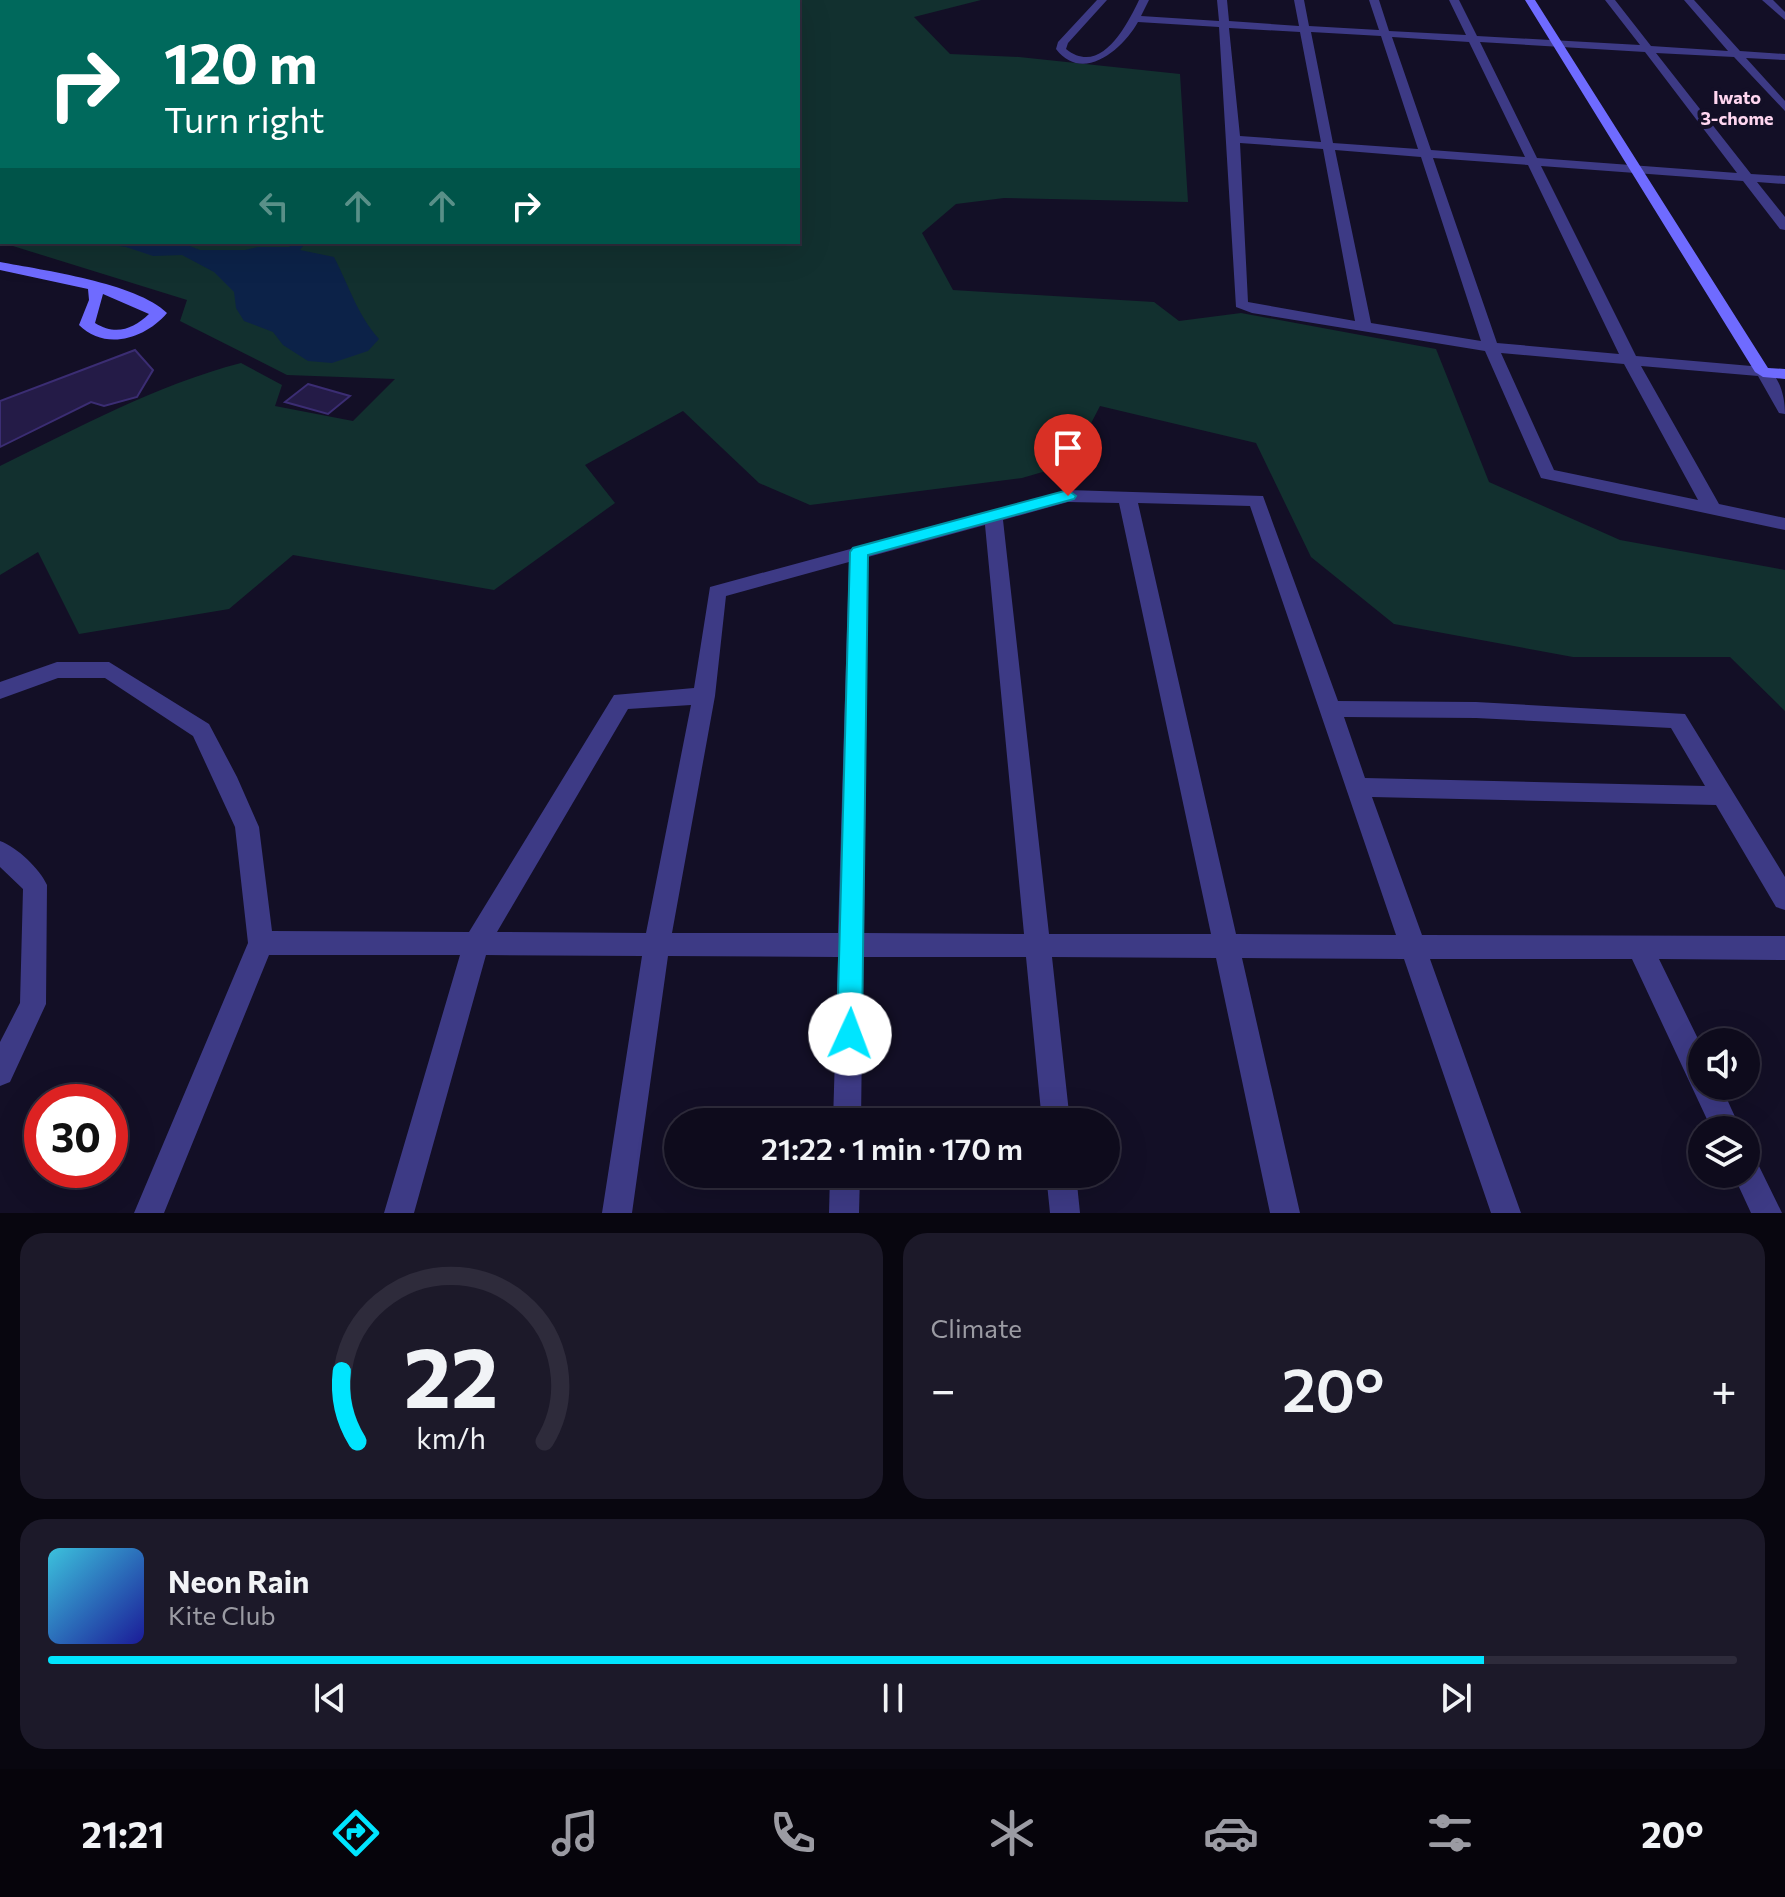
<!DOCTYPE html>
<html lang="en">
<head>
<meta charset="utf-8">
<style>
  body { margin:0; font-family:Commissioner,sans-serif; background:#1c1929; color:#f1f3f6; height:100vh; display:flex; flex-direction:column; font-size:30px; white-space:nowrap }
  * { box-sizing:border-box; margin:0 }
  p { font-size:26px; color:#9b9ba3 }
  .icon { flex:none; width:44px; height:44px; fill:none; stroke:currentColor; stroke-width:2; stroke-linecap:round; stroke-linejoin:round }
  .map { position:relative; height:1213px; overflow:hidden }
  .side { display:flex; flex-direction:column; gap:20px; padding:20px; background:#08060f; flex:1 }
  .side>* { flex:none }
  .banner { position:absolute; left:0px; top:0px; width:800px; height:244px; box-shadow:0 8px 32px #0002,0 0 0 2px #2e2b3b; background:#00695c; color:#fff; overflow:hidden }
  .buttons { position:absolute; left:1688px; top:1028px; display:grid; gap:16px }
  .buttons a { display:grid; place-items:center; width:72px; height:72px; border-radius:50%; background:#0e0b1c; box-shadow:0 8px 32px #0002,0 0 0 2px #2e2b3b; font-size:40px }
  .speed { position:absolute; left:24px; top:1084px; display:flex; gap:16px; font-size:40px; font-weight:700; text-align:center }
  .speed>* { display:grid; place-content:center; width:104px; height:104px; border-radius:50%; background:#0e0b1c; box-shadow:0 8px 32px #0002,0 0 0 2px #2e2b3b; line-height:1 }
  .speed .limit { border:12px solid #d22; background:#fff; color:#111 }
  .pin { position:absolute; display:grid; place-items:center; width:68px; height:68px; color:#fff; margin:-82px -34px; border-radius:50% 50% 50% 0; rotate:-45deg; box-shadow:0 0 8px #0007 }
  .pin .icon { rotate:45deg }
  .me { position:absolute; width:88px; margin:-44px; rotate:2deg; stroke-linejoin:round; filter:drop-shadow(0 0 6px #0008) }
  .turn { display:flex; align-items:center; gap:28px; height:168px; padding:0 32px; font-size:36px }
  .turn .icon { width:104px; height:104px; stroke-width:2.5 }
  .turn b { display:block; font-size:56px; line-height:68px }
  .lanes { display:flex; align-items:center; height:76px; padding:0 32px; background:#0003; justify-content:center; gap:40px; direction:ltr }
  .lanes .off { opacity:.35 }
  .big { font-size:60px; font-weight:600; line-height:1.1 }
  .side .tile { flex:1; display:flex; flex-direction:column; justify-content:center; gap:12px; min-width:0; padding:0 28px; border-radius:24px; background:#1c1929 }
  .side .dial { align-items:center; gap:0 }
  .dial svg { height:208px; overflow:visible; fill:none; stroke:#2e2b3b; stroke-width:7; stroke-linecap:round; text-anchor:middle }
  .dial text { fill:#f1f3f6; stroke:none }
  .song { display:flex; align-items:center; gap:24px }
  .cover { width:96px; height:96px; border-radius:12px; background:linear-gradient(135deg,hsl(190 70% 55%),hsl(240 70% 35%)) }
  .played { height:8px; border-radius:4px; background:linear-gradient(90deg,#00e5ff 85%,#2e2b3b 85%) }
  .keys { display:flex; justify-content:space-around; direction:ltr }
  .heat { display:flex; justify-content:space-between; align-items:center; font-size:44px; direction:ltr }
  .side .tiles { flex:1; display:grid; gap:20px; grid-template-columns:1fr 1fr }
  .tile:last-child { grid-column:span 2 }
  .trip { position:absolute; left:664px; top:1108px; width:456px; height:80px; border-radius:40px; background:#0e0b1c; box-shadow:0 8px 32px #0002,0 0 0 2px #2e2b3b; font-weight:600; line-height:80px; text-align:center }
  .tab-bar { display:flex; height:128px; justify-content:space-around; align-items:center; background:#06040b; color:#9b9ba3 }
  .tab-bar .icon { width:56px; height:56px }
  .tab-bar .selected { color:#00e5ff }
  .tab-bar b { font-size:36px; color:#f1f3f6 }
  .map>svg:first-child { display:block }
  .green { fill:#12302f }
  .water { fill:#0c2248 }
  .building { fill:#241b47; stroke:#3b2d73; stroke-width:2 }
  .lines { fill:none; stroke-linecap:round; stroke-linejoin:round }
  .street { fill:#3d3a85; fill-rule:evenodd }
  .secondary { fill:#6f6bff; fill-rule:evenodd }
  .route { fill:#00e5ff; stroke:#0095a6; stroke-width:2 }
  .labels { text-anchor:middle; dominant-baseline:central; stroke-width:8; stroke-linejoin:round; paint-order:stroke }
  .far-neighbourhood-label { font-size:18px; font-weight:bold; fill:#ffd6f0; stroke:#130f26 }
</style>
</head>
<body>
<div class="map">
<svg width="1785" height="1213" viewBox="0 0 1785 1213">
  <rect width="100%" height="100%" fill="#130f26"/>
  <path class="green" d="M159,0H981L914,17L950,54L1019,57L1180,74L1188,202L1004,198L956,204L922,233L953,290L1154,302L1179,321L1241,313L1436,349L1489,482L1620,540L1785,570V711L1730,657H1573L1394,624L1311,557L1256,443L1100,406L1070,464L1022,478L810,505L759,483L683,411L585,465L615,503L494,590L293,555L229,609L79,634L38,552L0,575V466C78,428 156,385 241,363L282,385L275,406L353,421L395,379L287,375L180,321L187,300L0,242L2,233V242H798V2H146Z"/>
  <path class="water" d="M92,242H179L200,250H245L258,247H289L296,242H306L300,250L334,257C349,286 357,314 379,339L368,351L332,363L308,361L283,345L273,332L244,321L236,308L234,292L214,272L182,255L153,256L126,247Z"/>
  <g class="building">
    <polygon points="135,350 153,370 137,397 104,406 91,402 0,447 0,401"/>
    <polygon points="308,384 350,396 328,414 285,402"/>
  </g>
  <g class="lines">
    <g class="street">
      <path d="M1097,0H1107L1068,43L1066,49C1101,77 1127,25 1139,0H1149L1141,16L1219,21L1217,0H1227L1229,21L1299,26L1294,0H1304L1309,26L1379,30L1369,0H1379L1389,31L1466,35L1449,0H1459L1477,36L1640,45L1605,0H1615L1651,46L1728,51L1684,0H1694L1740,51L1785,54V60L1746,58L1785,101V111L1734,57L1656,53L1751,174L1785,176V184L1757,182L1785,217V230L1780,229L1743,181L1541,166L1636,356L1763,367C1780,374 1785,397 1785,414L1779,413L1758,376L1641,366L1719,504L1785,518V530L1541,478L1485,351L1252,313L1236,307L1219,27L1138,22C1123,49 1083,84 1056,49L1058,42ZM1229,28L1300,32L1321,142L1240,136ZM1311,32L1381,36L1418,149L1333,143ZM1392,37L1469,42L1525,157L1431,150ZM1480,42L1645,52L1737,173L1537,158ZM1240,143L1323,149L1355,321L1248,302ZM1335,150L1421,157L1481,341L1371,323ZM1433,158L1528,165L1619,354L1497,343ZM1501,353L1624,364L1698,500L1554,470Z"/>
      <polygon points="1762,0 1773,0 1785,12 1785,20"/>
      <path d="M1068,490L1263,496L1338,701L1476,702L1685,714L1785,877V910L1776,907L1716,805L1372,797L1422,935L1785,936V960L1659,959L1702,1047V1086H1721L1741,1130H1712L1632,959H1430L1521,1213H1491L1404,959L1242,958L1300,1213H1270L1216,958L1052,957L1070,1122H1042L1026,957H863L861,1122H833L838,957L668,956L632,1213H602L642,956L486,955L414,1213H384L460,955H269L164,1213H134L248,943L235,827L193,736L105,678H58L0,699V682L57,662H109L209,724L237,777L259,827L272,931L469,932L614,695L694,688L710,587ZM1068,502L1119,503L1211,934H1049L1003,520ZM1138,503L1250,506L1396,935L1236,934ZM985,525L1024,934L864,933L868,557ZM849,562L838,933H672L715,696L726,596ZM691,705L646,933L497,932L628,709ZM1344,717L1476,718L1671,728L1705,786L1365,778Z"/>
      <path d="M0,841C17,847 40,869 47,885L46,1004L10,1082L0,1086V1042L20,1003L23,889L0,867Z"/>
      <polygon points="1746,1155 1756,1160 1782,1213 1751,1213 1733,1174 1746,1174"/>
      <polygon points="830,1174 860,1174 859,1213 829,1213"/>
      <polygon points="1046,1174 1076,1174 1080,1213 1050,1213"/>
    </g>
    <g class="secondary">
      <polygon points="1525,0 1535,0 1768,368 1785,369 1785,379 1763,377 1755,372"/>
      <path d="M0,262C42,270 137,283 167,313C145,339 105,351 79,325L89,300L88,289L0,270ZM103,294L149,314C133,329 116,336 95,323Z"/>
    </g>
  </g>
  <polygon class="route" points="1068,490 1076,496 1074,499 868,555 862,1034 859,1042 850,1046 841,1042 837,1034 850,552 853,548"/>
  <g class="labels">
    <g class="far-neighbourhood-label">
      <text x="1737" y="97">Iwato<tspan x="1737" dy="21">3-chome</tspan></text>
    </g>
  </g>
</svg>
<div class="buttons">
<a><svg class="icon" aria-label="sound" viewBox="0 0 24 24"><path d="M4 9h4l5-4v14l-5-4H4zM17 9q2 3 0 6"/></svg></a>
<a><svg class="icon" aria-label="layers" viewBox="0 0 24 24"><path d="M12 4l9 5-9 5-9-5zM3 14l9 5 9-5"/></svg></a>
</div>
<div class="speed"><div class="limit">30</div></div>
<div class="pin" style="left:1068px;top:496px;background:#d93025"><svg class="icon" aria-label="arrive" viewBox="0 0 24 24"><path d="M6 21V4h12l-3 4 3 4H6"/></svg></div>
<svg class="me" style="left:850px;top:1034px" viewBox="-20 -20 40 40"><circle r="19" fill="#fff"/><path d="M0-13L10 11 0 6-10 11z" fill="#00e5ff"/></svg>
<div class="trip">21:22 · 1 min · 170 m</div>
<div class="banner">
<div class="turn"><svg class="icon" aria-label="right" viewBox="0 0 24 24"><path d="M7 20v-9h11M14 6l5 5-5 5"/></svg><div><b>120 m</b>Turn right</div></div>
<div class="lanes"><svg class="icon off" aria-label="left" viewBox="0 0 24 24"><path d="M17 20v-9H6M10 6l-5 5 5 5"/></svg><svg class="icon off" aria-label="ahead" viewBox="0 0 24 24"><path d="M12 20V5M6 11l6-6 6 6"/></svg><svg class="icon off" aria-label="ahead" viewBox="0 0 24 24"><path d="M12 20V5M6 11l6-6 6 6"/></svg><svg class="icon" aria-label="right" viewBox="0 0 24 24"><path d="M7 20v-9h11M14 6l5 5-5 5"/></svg></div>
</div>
</div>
<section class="side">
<div class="tiles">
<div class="tile dial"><svg viewBox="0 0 100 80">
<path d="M14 69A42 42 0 1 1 86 69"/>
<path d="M14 69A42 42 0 0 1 8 42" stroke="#00e5ff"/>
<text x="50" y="56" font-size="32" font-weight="700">22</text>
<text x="50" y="72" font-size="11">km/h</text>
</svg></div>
<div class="tile"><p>Climate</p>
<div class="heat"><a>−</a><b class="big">20°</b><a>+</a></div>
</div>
<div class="tile">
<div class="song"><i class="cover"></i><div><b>Neon Rain</b><p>Kite Club</p></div></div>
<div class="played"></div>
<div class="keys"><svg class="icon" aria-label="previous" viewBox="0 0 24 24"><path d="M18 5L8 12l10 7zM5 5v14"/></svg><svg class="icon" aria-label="pause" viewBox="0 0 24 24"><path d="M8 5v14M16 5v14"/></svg><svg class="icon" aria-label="next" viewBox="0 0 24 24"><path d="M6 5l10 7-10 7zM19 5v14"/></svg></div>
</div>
</div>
</section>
<nav class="tab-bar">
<b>21:21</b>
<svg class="icon selected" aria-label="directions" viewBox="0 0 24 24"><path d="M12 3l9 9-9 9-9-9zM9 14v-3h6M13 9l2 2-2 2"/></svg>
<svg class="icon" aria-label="music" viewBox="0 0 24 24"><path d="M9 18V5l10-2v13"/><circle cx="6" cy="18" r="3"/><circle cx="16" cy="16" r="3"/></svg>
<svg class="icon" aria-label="phone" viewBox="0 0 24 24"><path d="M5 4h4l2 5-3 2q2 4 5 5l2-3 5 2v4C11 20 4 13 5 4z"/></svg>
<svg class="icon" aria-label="climate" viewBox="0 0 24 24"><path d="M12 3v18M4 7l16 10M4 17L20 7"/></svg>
<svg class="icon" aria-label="car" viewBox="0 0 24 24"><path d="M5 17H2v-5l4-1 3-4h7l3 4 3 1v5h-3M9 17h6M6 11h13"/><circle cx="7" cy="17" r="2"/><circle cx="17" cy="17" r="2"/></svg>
<svg class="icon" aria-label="filters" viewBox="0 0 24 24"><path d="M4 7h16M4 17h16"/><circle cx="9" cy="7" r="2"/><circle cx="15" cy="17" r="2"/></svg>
<b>20°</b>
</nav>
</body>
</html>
